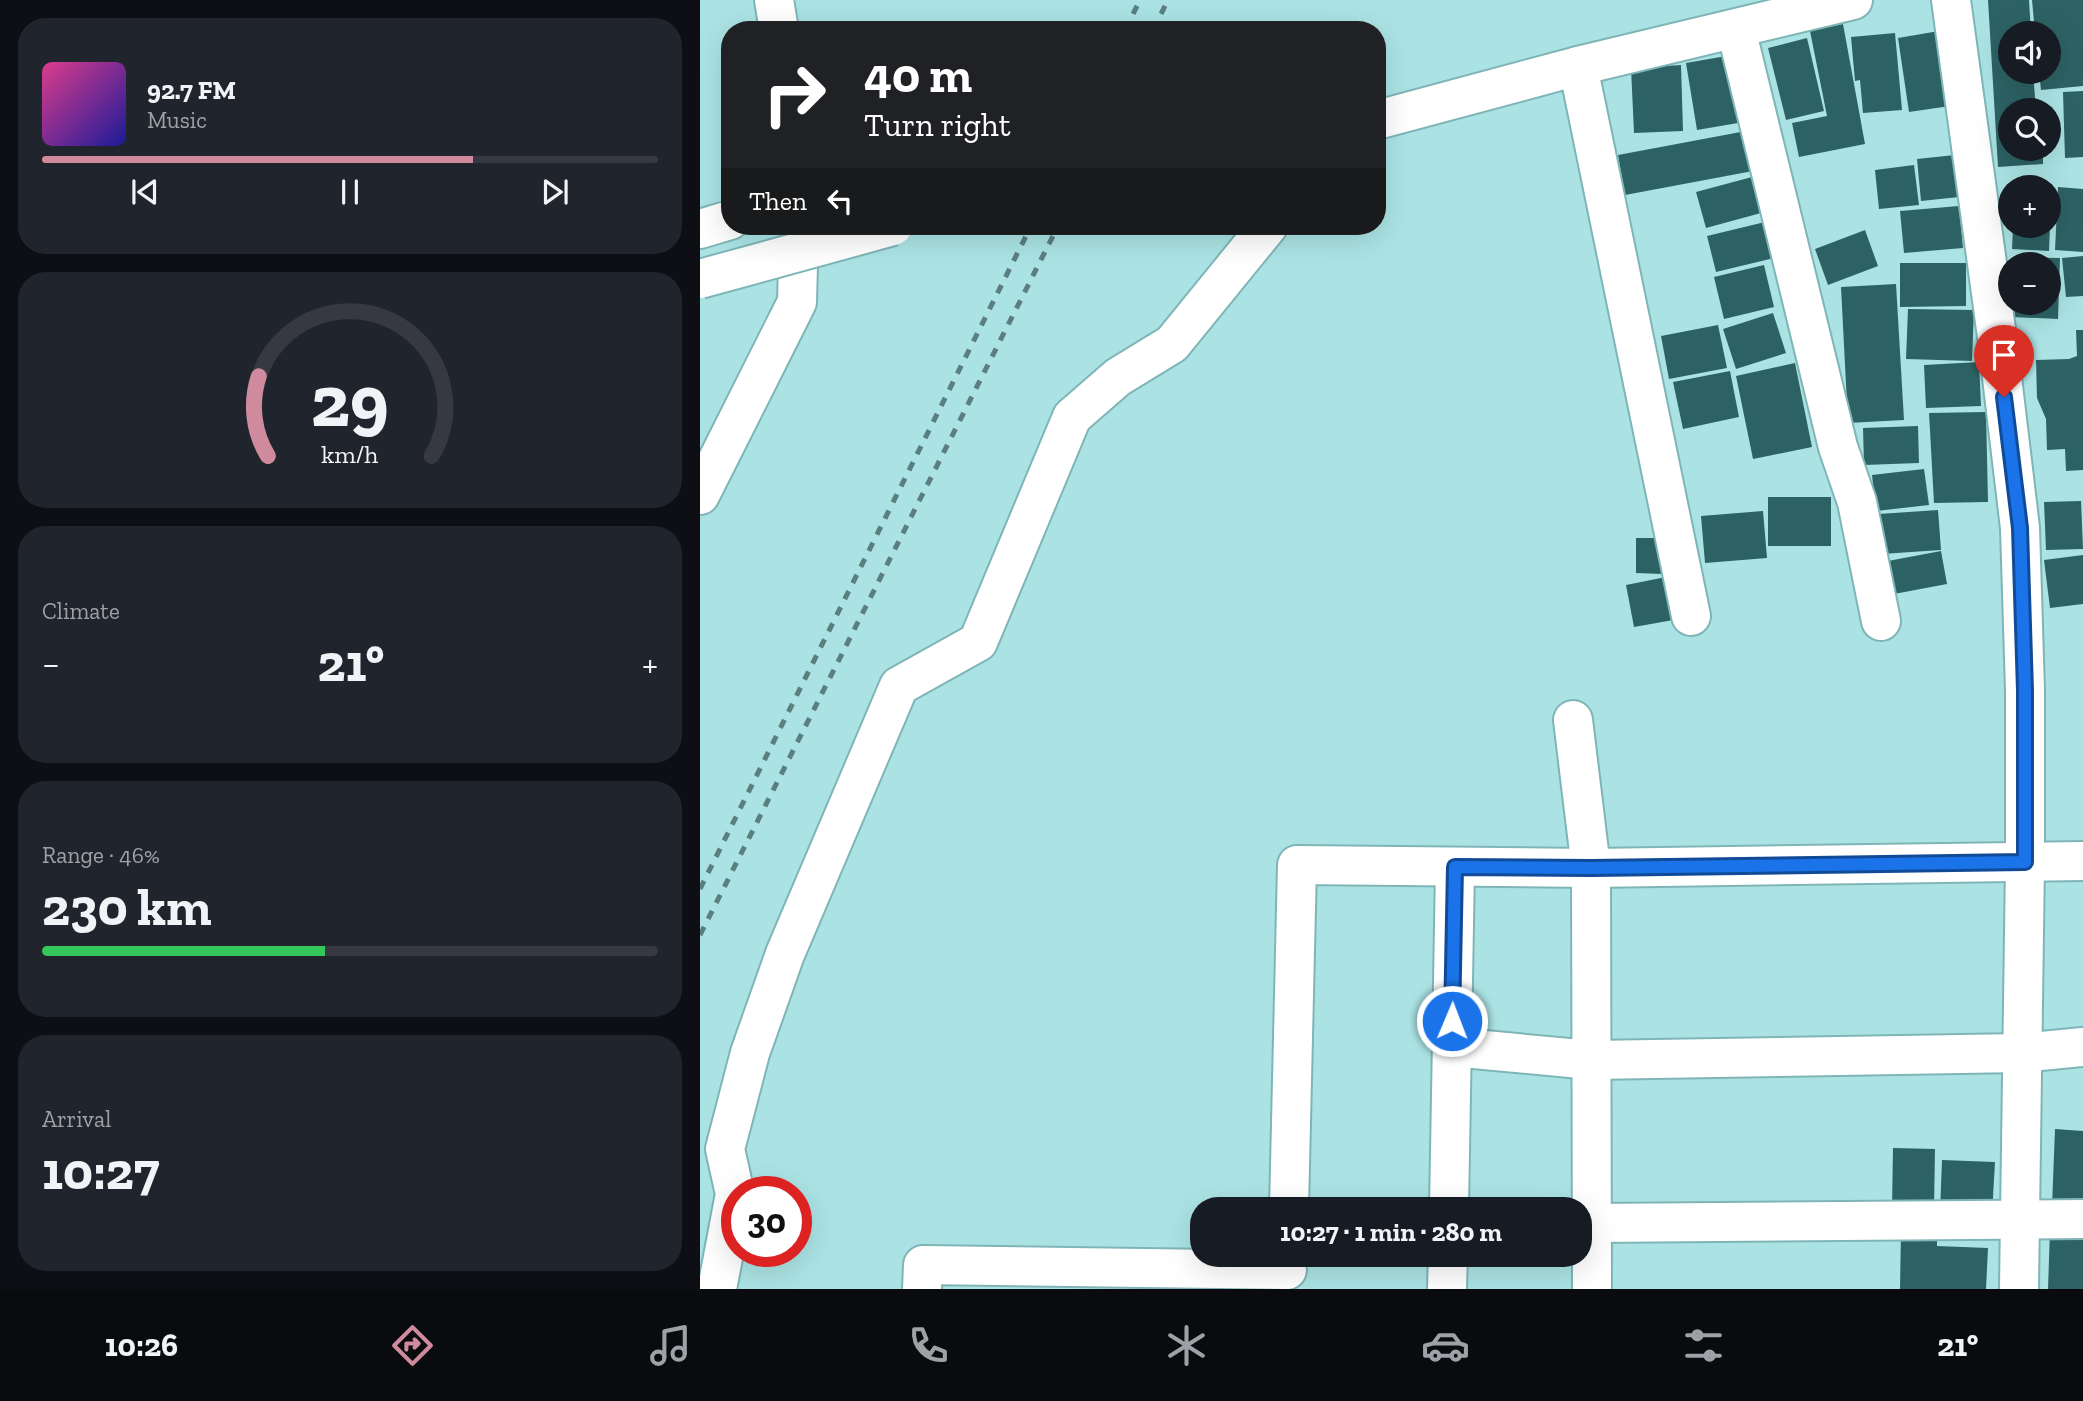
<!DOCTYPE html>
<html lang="en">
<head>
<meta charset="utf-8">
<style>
  body { margin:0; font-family:"Zilla Slab",serif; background:#20242c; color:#f1f3f6; height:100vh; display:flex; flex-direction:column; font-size:26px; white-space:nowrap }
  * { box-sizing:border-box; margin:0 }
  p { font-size:23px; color:#9ea1a6 }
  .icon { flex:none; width:38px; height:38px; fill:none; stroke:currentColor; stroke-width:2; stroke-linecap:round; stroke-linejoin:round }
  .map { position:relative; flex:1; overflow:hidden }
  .drawer { display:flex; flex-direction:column; gap:18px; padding:18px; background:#0d0f14; width:700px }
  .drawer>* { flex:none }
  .banner { position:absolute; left:21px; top:21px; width:665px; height:214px; border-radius:28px; box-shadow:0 7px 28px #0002; background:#202124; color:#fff; overflow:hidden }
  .tools { position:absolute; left:1298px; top:21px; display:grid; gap:14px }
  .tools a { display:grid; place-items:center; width:63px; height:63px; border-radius:50%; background:#171b24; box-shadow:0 7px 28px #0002; font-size:35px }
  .speed { position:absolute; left:21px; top:1176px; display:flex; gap:14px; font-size:35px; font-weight:700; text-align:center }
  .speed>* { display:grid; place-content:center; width:91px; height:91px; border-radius:50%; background:#171b24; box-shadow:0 7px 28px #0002; line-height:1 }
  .speed .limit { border:10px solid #d22; background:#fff; color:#111 }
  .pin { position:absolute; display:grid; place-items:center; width:60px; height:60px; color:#fff; margin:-72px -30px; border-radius:50% 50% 50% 0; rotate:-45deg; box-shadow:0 0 7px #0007 }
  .pin .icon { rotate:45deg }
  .me { position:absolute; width:77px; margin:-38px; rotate:1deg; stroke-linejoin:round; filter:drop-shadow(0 0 5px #0008) }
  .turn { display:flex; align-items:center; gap:24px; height:147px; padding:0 28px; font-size:32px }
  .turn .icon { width:91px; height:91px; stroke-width:2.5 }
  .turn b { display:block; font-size:49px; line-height:60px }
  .then { display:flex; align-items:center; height:66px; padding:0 28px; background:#0003; gap:14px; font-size:26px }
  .big { font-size:52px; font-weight:800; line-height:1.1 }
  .drawer .widget { flex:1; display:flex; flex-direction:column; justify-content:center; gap:10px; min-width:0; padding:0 24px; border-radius:28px; background:#20242c }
  .drawer .dial { align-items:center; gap:0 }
  .dial svg { height:182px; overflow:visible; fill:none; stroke:#363941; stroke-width:7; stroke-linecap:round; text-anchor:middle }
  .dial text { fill:#f1f3f6; stroke:none }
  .song { display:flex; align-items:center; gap:21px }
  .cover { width:84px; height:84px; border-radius:10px; background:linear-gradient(135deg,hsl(330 70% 55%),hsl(240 70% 35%)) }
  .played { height:7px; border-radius:4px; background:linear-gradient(90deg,#cf8b9d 70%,#363941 70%) }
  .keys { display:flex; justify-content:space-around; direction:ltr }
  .heat { display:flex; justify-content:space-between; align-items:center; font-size:38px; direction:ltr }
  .charge { height:10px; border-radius:5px; background:linear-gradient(90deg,#34c759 46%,#363941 0) }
  .trip { position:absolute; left:490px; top:1197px; width:402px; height:70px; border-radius:28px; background:#171b24; box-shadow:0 7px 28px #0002; font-weight:800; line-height:70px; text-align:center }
  .dock { display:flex; height:112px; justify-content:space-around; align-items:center; background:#090b0e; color:#9ea1a6 }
  .dock .icon { width:49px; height:49px }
  .dock .current { color:#cf8b9d }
  .dock b { font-size:32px; color:#f1f3f6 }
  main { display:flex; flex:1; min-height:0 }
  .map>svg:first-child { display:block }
  .building { fill:#2d6264 }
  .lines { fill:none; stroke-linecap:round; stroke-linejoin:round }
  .minor-casing { stroke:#7fb5b7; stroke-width:42 }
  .minor { stroke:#fff; stroke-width:38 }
  .rail { stroke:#5b7e7f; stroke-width:5; stroke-dasharray:9 9; stroke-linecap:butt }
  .minor-bridge-casing { stroke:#7fb5b7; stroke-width:42; stroke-linecap:butt }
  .minor-bridge { stroke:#fff; stroke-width:38 }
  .route-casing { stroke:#114b97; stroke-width:18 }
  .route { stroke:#1a73e8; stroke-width:12 }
</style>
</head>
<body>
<main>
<section class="drawer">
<div class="widget">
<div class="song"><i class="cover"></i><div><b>92.7 FM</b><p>Music</p></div></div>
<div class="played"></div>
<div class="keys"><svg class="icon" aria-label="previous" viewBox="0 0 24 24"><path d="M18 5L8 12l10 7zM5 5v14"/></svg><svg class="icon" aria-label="pause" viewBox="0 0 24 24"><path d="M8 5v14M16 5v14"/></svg><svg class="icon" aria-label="next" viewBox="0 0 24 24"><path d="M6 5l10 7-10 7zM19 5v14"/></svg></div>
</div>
<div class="widget dial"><svg viewBox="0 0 100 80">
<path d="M14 69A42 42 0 1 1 86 69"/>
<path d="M14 69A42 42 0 0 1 10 34" stroke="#cf8b9d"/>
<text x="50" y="56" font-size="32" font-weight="700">29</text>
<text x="50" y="72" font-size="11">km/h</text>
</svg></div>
<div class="widget"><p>Climate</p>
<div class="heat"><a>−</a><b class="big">21°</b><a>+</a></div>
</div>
<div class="widget"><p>Range · 46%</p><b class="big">230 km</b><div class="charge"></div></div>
<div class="widget"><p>Arrival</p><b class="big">10:27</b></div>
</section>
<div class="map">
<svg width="1383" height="1289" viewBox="0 0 1383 1289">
  <rect width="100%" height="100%" fill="#abe3e4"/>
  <g class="building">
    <polygon points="1288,0 1329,0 1331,33 1311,33 1311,72 1333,72 1336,110 1311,110 1311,149 1343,149 1343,164 1298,167"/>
    <polygon points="1332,0 1383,0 1383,86 1341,90 1339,72 1349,72 1349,33 1335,33"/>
    <polygon points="1143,24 1165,144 1099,157 1092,123 1127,116 1110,31"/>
    <polygon points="1239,31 1250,106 1209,112 1198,38"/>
    <polygon points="1195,33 1202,110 1163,113 1160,80 1155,81 1151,37"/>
    <polygon points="1107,38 1124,111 1086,120 1068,48"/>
    <polygon points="1032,55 1044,122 997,130 986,63"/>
    <polygon points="981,65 983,131 934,133 931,68"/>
    <polygon points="1383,91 1383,157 1365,158 1363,92"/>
    <polygon points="1046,131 1053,171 925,195 918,155"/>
    <polygon points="1255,155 1259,197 1221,201 1217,159"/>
    <polygon points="1214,165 1219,205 1179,209 1175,170"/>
    <polygon points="1052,177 1061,213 1006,228 996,192"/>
    <polygon points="1358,187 1383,189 1383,252 1355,250"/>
    <polygon points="1259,206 1263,248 1204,253 1200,211"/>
    <polygon points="1065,222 1074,258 1016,272 1007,236"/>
    <polygon points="1313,226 1350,226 1349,251 1312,249"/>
    <polygon points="1165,230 1178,266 1128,285 1115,249"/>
    <polygon points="1383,256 1383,296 1366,297 1362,258"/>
    <polygon points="1314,257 1360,258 1358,319 1312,317 1313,303 1349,303 1349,264 1314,264"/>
    <polygon points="1200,263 1266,263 1266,306 1200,307"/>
    <polygon points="1064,265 1074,307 1024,319 1014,277"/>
    <polygon points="1196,284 1204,420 1148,423 1141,287"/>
    <polygon points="1208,309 1274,310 1272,361 1206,359"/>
    <polygon points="1073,313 1086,353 1036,369 1023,329"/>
    <polygon points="1018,325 1027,368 969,379 961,336"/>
    <polygon points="1376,330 1383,330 1383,470 1366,471 1365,449 1347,450 1346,419 1337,398 1336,360 1369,359 1377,356"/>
    <polygon points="1279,362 1281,406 1226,408 1224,365"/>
    <polygon points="1095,363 1112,447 1053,459 1036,376"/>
    <polygon points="1030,371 1039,417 983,429 973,382"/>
    <polygon points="1286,412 1288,502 1234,503 1229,413"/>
    <polygon points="1218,426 1219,463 1164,465 1163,428"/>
    <polygon points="1224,469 1229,505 1176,511 1172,475"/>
    <rect x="1068" y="497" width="63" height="49"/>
    <polygon points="1381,501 1383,549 1346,550 1344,502"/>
    <polygon points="1238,510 1241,550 1182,554 1179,514"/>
    <polygon points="1063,511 1067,558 1005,563 1001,516"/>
    <polygon points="936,538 964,538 963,574 936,573"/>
    <polygon points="1241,551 1247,584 1194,594 1188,561"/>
    <polygon points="1383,555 1383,604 1350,608 1344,560"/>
    <polygon points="971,576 979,619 934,627 926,585"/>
    <polygon points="1355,1129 1383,1131 1383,1208 1352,1206"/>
    <polygon points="1193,1148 1235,1149 1234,1209 1192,1208"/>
    <polygon points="1242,1160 1295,1162 1292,1214 1240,1212"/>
    <polygon points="1350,1230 1383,1231 1383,1289 1348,1289"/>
    <polygon points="1201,1231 1237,1232 1237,1246 1288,1248 1286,1289 1200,1289"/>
  </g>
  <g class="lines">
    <defs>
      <g id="minor">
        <polyline points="74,0 79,30"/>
        <polyline points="1251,0 1298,344 1320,528 1325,691 1325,862 1319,1289"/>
        <polyline points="1036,29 1138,447 1157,502 1181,621"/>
        <polyline points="878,66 991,616"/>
        <polyline points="677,120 878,66 1153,0"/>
        <polyline points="0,229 30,220"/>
        <polyline points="0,495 97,302 99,226"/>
        <polyline points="752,1047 891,1060 1321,1053 1383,1047"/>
        <polyline points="589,1209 597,865 891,868 873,720"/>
        <polyline points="749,1209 755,867"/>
        <polyline points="893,1223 1383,1219"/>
        <polyline points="17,1289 35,1194 25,1149 50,1053 85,954 199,686 278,642 372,417 418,377 472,344 568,226"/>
        <polyline points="222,1289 223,1265 587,1270"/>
        <polyline points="747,1289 748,1255"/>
        <polyline points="892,1289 891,868 1383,861"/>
      </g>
    </defs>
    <use href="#minor" class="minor-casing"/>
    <use href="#minor" class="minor"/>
    <g class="rail">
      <polyline points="425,30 440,0"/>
      <polyline points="453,30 468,0"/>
      <polyline points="0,889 331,226"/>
      <polyline points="0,935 358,226"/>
    </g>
    <defs>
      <polyline id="minor-bridge" points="0,279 193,226"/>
    </defs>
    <use href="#minor-bridge" class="minor-bridge-casing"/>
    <use href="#minor-bridge" class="minor-bridge"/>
  </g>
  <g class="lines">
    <defs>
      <polyline id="route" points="752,1021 755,867 891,868 1325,862 1325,691 1320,528 1304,397"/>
    </defs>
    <use href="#route" class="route-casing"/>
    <use href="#route" class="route"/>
  </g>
</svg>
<div class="tools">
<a><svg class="icon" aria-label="sound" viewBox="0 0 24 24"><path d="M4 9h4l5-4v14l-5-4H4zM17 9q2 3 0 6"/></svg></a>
<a><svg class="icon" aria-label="search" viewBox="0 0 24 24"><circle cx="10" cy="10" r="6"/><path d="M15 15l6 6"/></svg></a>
<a>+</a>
<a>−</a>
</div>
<div class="speed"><div class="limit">30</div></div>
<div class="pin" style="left:1304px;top:397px;background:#d93025"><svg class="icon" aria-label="arrive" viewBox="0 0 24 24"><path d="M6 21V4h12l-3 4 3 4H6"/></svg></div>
<svg class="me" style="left:752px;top:1021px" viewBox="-20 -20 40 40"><circle r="17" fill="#1a73e8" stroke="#fff" stroke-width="3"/><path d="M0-11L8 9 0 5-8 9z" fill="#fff"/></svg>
<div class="trip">10:27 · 1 min · 280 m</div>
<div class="banner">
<div class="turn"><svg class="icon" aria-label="right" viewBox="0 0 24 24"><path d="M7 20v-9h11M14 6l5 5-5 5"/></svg><div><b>40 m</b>Turn right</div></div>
<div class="then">Then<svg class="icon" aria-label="left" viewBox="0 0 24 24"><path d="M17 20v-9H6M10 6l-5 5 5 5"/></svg></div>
</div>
</div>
</main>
<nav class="dock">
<b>10:26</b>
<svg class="icon current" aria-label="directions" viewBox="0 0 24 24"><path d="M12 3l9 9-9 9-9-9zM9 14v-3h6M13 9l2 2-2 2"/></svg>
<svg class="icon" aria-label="music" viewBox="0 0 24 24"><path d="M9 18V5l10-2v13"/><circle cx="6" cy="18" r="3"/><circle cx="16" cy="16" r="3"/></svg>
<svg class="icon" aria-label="phone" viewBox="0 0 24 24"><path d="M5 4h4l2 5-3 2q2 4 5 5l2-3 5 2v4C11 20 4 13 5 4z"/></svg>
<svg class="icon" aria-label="climate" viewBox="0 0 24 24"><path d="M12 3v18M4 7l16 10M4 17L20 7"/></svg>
<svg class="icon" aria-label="car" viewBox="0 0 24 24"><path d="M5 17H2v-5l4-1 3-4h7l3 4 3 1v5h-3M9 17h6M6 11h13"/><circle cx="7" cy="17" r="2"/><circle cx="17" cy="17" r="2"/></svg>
<svg class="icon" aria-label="filters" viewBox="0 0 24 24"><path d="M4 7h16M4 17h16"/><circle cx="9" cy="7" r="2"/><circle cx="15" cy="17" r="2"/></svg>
<b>21°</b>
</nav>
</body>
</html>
